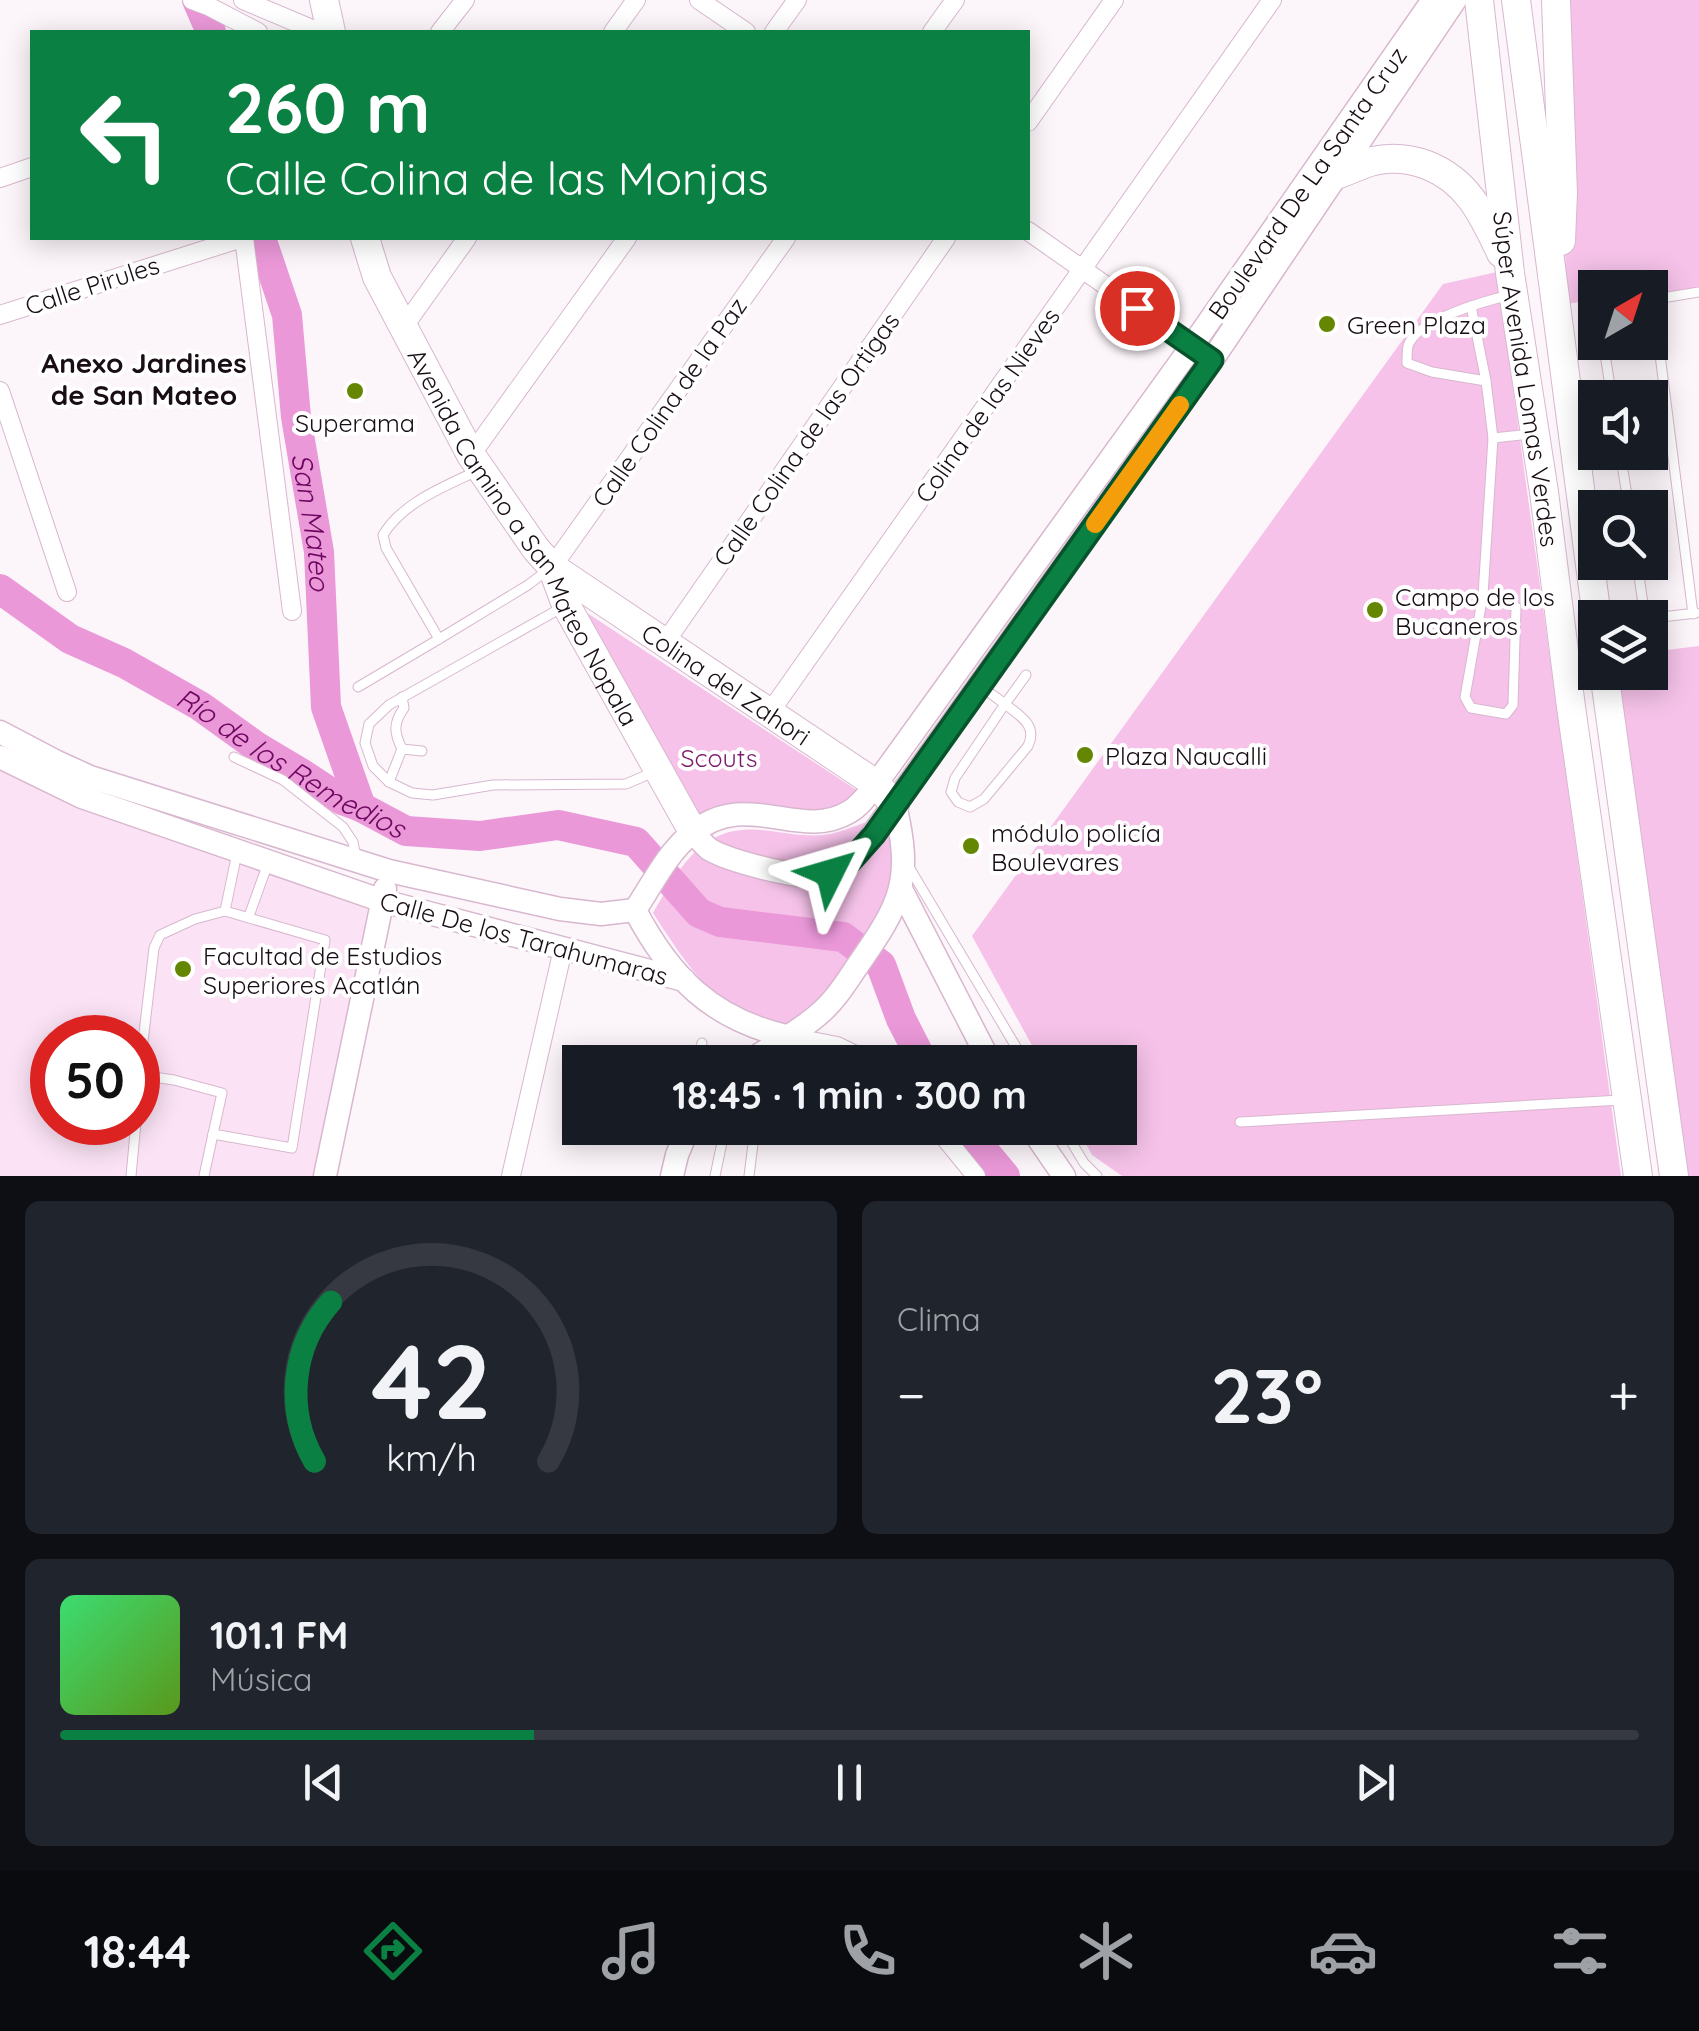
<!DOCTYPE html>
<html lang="es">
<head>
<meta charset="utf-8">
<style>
  body { margin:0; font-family:Quicksand,sans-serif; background:#20242c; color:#f1f3f6; height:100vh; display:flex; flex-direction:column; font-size:38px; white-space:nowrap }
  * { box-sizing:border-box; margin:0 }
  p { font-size:32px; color:#9ea1a6 }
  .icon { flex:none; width:55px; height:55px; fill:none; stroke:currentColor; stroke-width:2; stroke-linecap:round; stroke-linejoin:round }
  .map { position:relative; height:1176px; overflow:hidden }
  .panel { display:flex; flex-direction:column; gap:25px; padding:25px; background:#0d0f14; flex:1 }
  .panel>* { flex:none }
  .guide { position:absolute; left:30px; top:30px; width:1000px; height:210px; border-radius:0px; box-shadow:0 5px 25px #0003; background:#0b8043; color:#fff; overflow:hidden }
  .needle { width:65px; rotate:39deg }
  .buttons { position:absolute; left:1578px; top:270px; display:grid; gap:20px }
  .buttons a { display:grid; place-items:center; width:90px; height:90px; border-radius:0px; background:#171b24; box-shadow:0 5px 25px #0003; font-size:50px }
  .speed { position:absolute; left:30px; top:1015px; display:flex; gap:20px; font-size:50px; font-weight:700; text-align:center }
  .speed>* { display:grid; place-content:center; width:130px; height:130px; border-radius:50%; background:#171b24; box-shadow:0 5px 25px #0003; line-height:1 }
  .speed .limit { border:15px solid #d22; background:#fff; color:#111 }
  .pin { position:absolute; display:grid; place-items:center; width:85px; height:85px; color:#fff; margin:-42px; border:5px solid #fff; border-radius:50%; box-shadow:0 2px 10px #0007 }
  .me { position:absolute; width:110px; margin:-55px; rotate:50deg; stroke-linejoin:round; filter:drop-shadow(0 0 8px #0008) }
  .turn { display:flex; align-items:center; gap:35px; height:210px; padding:0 30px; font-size:45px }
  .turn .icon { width:130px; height:130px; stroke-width:2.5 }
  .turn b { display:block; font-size:70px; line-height:85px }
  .big { font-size:75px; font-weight:700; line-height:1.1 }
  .panel .tile { flex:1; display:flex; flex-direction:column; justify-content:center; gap:15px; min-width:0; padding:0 35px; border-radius:15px; background:#20242c }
  .panel .dial { align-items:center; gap:0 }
  .dial svg { height:260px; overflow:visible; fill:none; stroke:#363941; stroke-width:7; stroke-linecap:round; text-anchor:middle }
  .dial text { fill:#f1f3f6; stroke:none }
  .song { display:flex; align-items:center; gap:30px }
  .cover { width:120px; height:120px; border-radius:15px; background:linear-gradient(135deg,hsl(140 70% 55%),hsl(90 70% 35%)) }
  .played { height:10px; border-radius:5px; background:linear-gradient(90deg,#0b8043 30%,#363941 30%) }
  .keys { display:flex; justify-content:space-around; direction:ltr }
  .heat { display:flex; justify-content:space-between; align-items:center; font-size:55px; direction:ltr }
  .panel .tiles { flex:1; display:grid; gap:25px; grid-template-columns:1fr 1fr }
  .tile:last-child { grid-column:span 2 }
  .trip { position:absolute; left:562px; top:1045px; width:575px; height:100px; border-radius:0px; background:#171b24; box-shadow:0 5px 25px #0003; font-weight:700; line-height:100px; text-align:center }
  .menu { display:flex; height:160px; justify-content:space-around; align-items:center; background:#090b0e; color:#9ea1a6 }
  .menu .icon { width:70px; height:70px }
  .menu .selected { color:#0b8043 }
  .menu b { font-size:45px; color:#f1f3f6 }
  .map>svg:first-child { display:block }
  .built { fill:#fbe3f5; fill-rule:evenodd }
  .green { fill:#f6c2e9 }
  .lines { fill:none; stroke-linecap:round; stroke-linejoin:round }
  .river { stroke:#eb98d9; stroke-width:30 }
  .service-casing { stroke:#d8b7cf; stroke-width:11 }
  .minor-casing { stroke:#d8b7cf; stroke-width:20 }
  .secondary-casing { stroke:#d8b7cf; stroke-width:25 }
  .primary-casing { stroke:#d8b7cf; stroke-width:30 }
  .service { stroke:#fff; stroke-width:9 }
  .minor { stroke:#fff; stroke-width:18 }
  .secondary { stroke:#fff; stroke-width:22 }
  .primary { stroke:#fff; stroke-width:28 }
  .route-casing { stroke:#07532c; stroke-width:25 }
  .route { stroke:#0b8043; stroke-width:18 }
  .slow { stroke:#f59e0b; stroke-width:18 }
  .poi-dot { fill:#648600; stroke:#fff; stroke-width:4 }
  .labels { text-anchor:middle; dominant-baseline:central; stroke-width:8; stroke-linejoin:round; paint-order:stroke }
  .street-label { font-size:25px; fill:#190e16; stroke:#fff }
  .poi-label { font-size:25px; fill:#190e16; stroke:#fff; text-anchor:start }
  .park-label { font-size:25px; fill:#7c1b6d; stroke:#fff }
  .neighbourhood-label { font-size:28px; font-weight:bold; fill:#190e16; stroke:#fff }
  .water-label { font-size:28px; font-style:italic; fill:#6e0760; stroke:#fff }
</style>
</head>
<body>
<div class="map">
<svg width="1699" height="1176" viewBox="0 0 1699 1176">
  <rect width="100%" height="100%" fill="#fcf5fa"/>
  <path class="built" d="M0,765L383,901L313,1176H0ZM52,1038H138V1122H52Z"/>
  <g class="green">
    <polygon points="1561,0 1699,0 1699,288 1650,294 1650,288 1595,288 1595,300 1566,304"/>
    <polygon points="1497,272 1621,1176 1122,1176 1092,1155 1077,1128 1120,1128 1120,1062 1041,1062 972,936 1443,284"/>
    <polygon points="575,605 858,791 838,810 814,813 728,805 695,817"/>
    <polygon points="1699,646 1699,1176 1675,1176 1604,673 1650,672 1650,652"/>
    <path d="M890,816L894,842L887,910L815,1009C805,1016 792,1026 779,1026C774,1026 769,1023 764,1022C712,1007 681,956 653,913C680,868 701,824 762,830C782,832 802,837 823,835C845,833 866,819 890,816Z"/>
  </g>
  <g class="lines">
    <g class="river">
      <polyline points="197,0 211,32"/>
      <path id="s1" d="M261,238L287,315L296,417L319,552L326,707L361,807"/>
      <path id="s2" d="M0,589L70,639L124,663L200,706L257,747L304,775L342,800L361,807L406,831L480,836L558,825L636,842L699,913L720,922L843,937L881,965L901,1019L923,1062"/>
      <polyline points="965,1128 1005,1176"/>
    </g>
    <defs>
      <g id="service">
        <polyline points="1650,300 1699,292"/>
        <polyline points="1653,300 1693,614"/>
        <polyline points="1471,306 1486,381"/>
        <polyline points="1603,342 1612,398"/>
        <polyline points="1493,438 1530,434"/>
        <polyline points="1620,452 1629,508"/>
        <path d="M477,471C445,486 402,503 383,535L386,548L439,639L528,585L549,569"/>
        <polyline points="1637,562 1645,618"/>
        <path d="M1483,595L1516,607L1513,705L1506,714L1471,708L1465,697L1483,595L1493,438L1486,381L1432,372L1407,363C1407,357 1407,351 1408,346C1416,320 1485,301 1510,295"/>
        <polyline points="561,608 389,705 369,724 365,743 373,766 389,782 412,793 433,795 493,785 626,784 656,771"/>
        <polyline points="1603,617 1635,613 1653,618 1696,613"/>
        <path d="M979,685L1005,704L955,778L951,792L958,802L970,807L984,799L1028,746C1038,725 1020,716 1005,704L1026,675"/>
        <polyline points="358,687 439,639"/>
        <polyline points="402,749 422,751"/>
        <polyline points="234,757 283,780 343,827 353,842 356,857"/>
        <path d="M389,782L402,749C394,733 393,723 404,708L402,697"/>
        <polyline points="909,867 1025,1062"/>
        <polygon points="225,911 325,940 292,1148 213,1134 222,1093 174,1080 139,1075 154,948 160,935 195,919"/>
        <polyline points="225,911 237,853"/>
        <polyline points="249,916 268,863"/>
        <polyline points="697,1062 702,1043"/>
        <polyline points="138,1099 139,1075"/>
        <polyline points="1240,1122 1621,1100"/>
        <polyline points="1063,1128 1084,1163 1097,1176"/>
        <polyline points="131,1176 136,1122"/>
        <polyline points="204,1176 213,1134"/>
        <polyline points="715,1176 725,1128"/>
        <polyline points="749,1176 755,1128"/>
      </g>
      <g id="minor">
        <polyline points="192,0 208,6 258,32"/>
        <polyline points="243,0 319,32"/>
        <polyline points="699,0 746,32"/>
        <polyline points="440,32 465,0"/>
        <polyline points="613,32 636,0"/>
        <polyline points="774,32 797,0"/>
        <polyline points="932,32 955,0"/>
        <polyline points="1028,122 1114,0"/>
        <polyline points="0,178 32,167"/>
        <polyline points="1028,231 1199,351"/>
        <polyline points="244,238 292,611"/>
        <polyline points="0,315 242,238"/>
        <polyline points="402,329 467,238"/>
        <polyline points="0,391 67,592"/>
        <polyline points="471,455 627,238"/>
        <polyline points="552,567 786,238"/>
        <polyline points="666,641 946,238"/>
        <polyline points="770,712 1272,0"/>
        <polyline points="786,1036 837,1046 870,1062"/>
        <polyline points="937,1128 976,1176"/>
        <polyline points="511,1176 563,949"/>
      </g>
      <g id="secondary">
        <polyline points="0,732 57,762 90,777 389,871 560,909 601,914 635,910"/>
        <polyline points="0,757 82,797 383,901 684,980"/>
        <path d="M693,832C698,838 703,844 709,849C728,861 796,878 818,876C835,874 848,864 859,853L1212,360L1455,0"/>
        <polyline points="901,889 990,1062"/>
        <path d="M635,910C652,885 667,853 691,834C747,787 799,842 849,812C860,806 868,794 876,784L1192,346L1433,0"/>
        <path d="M635,910C670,977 712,1019 786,1036"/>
        <path d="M748,1062C770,1047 799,1032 819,1014C835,1001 847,981 858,965C901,903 913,881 895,805"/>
        <polyline points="1031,1128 1064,1176"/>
        <polyline points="325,1176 385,889"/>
        <polyline points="672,1176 677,1155 688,1128"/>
      </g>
      <g id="primary">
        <polyline points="324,0 331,32"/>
        <path id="s3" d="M1479,0L1510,273L1544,492L1571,707L1638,1176"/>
        <polyline points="1516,0 1597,618"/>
        <polyline points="1556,0 1563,193 1561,241"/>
        <path d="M1336,175C1348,171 1360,165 1373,161C1391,157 1410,159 1427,165C1468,181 1483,215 1501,253"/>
        <path id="s4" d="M365,238L377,277L471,455L536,549L552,567L566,605L693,832"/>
        <path id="s5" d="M552,567L876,784L895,805"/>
        <polyline points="1604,672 1674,1176"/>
      </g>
    </defs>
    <use href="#service" class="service-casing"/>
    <use href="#minor" class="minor-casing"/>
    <use href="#secondary" class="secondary-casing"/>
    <use href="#primary" class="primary-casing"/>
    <use href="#service" class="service"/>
    <use href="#minor" class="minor"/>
    <use href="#secondary" class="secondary"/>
    <use href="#primary" class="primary"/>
  </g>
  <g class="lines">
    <defs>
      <polyline id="route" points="830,873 848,864 874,835 1212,360 1137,308"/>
    </defs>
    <use href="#route" class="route-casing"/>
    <use href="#route" class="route"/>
    <polyline class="slow" points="1095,524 1180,405"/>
  </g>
  <g class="poi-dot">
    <circle cx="1327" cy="324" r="10"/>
    <circle cx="355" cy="391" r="10"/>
    <circle cx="1375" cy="610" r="10"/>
    <circle cx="1085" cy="755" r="10"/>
    <circle cx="971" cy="846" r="10"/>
    <circle cx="183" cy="969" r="10"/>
  </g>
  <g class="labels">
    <g class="street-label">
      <text transform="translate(1307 183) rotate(-55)">Boulevard De La Santa Cruz</text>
      <text transform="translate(92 285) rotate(-18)">Calle Pirules</text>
      <text stroke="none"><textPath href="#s3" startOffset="382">Súper Avenida Lomas Verdes</textPath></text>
      <text transform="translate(669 402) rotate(-55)">Calle Colina de la Paz</text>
      <text transform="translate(987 405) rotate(-55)">Colina de las Nieves</text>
      <text transform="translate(806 439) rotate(-55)">Calle Colina de las Ortigas</text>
      <text stroke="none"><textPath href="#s4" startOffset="340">Avenida Camino a San Mateo Nopala</textPath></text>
      <text stroke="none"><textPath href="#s5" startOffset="210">Colina del Zahori</textPath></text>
      <text transform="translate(524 938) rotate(15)">Calle De los Tarahumaras</text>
    </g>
    <g class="poi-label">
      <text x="1347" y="324">Green Plaza</text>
      <text x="355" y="422" text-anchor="middle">Superama</text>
      <text x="1395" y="596">Campo de los<tspan x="1395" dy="29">Bucaneros</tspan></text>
      <text x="1105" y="755">Plaza Naucalli</text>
      <text x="991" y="832">módulo policía<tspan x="991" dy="29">Boulevares</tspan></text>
      <text x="203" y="955">Facultad de Estudios<tspan x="203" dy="29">Superiores Acatlán</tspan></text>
    </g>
    <g class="park-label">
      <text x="719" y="757">Scouts</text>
    </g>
    <g class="neighbourhood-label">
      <text x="144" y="362">Anexo Jardines<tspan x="144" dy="32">de San Mateo</tspan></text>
    </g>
    <g class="water-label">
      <text stroke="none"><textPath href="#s1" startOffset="290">San Mateo</textPath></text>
      <text stroke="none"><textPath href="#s2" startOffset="340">Río de los Remedios</textPath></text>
    </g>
  </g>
</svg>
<div class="buttons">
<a><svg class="needle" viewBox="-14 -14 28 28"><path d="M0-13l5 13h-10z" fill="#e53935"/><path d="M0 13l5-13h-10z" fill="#9ea1a6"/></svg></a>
<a><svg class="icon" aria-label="sound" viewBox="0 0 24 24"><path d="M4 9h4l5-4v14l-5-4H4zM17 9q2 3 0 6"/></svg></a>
<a><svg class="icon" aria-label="search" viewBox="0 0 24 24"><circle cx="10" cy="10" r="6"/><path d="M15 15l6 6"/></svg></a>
<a><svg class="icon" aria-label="layers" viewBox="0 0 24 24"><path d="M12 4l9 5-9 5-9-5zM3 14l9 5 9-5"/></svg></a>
</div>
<div class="speed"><div class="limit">50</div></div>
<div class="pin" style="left:1137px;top:308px;background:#d93025"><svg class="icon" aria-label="arrive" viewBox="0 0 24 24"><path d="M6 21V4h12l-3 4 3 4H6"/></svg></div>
<svg class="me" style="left:830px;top:873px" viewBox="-20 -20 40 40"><path d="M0-17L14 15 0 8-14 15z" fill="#0b8043" stroke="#fff" stroke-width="4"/></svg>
<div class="trip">18:45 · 1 min · 300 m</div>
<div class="guide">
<div class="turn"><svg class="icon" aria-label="left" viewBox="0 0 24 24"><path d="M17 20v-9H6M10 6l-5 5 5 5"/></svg><div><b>260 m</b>Calle Colina de las Monjas</div></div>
</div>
</div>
<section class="panel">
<div class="tiles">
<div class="tile dial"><svg viewBox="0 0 100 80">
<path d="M14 69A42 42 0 1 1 86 69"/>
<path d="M14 69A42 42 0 0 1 19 20" stroke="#0b8043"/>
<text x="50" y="56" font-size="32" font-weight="700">42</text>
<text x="50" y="72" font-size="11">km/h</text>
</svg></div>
<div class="tile"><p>Clima</p>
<div class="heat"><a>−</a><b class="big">23°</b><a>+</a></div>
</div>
<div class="tile">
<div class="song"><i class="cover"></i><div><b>101.1 FM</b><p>Música</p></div></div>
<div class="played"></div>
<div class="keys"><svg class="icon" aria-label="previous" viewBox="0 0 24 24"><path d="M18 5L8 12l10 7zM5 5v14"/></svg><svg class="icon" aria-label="pause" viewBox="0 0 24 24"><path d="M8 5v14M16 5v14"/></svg><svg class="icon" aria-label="next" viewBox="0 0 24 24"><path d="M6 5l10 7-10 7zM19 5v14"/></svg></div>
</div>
</div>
</section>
<nav class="menu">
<b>18:44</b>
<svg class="icon selected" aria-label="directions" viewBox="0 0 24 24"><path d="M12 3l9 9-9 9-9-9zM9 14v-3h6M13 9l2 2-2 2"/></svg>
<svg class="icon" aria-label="music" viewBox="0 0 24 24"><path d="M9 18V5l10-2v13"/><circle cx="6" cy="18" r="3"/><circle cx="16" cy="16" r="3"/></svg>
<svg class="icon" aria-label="phone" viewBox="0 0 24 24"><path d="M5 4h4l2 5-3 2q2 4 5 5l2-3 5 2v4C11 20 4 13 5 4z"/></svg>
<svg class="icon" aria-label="climate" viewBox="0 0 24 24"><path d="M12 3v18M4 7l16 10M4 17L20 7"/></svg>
<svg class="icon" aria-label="car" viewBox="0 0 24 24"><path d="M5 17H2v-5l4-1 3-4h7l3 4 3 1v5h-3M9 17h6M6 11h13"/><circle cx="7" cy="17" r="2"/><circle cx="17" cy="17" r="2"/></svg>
<svg class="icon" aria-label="filters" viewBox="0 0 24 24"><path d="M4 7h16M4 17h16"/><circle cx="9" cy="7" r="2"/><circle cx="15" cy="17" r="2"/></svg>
</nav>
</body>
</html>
